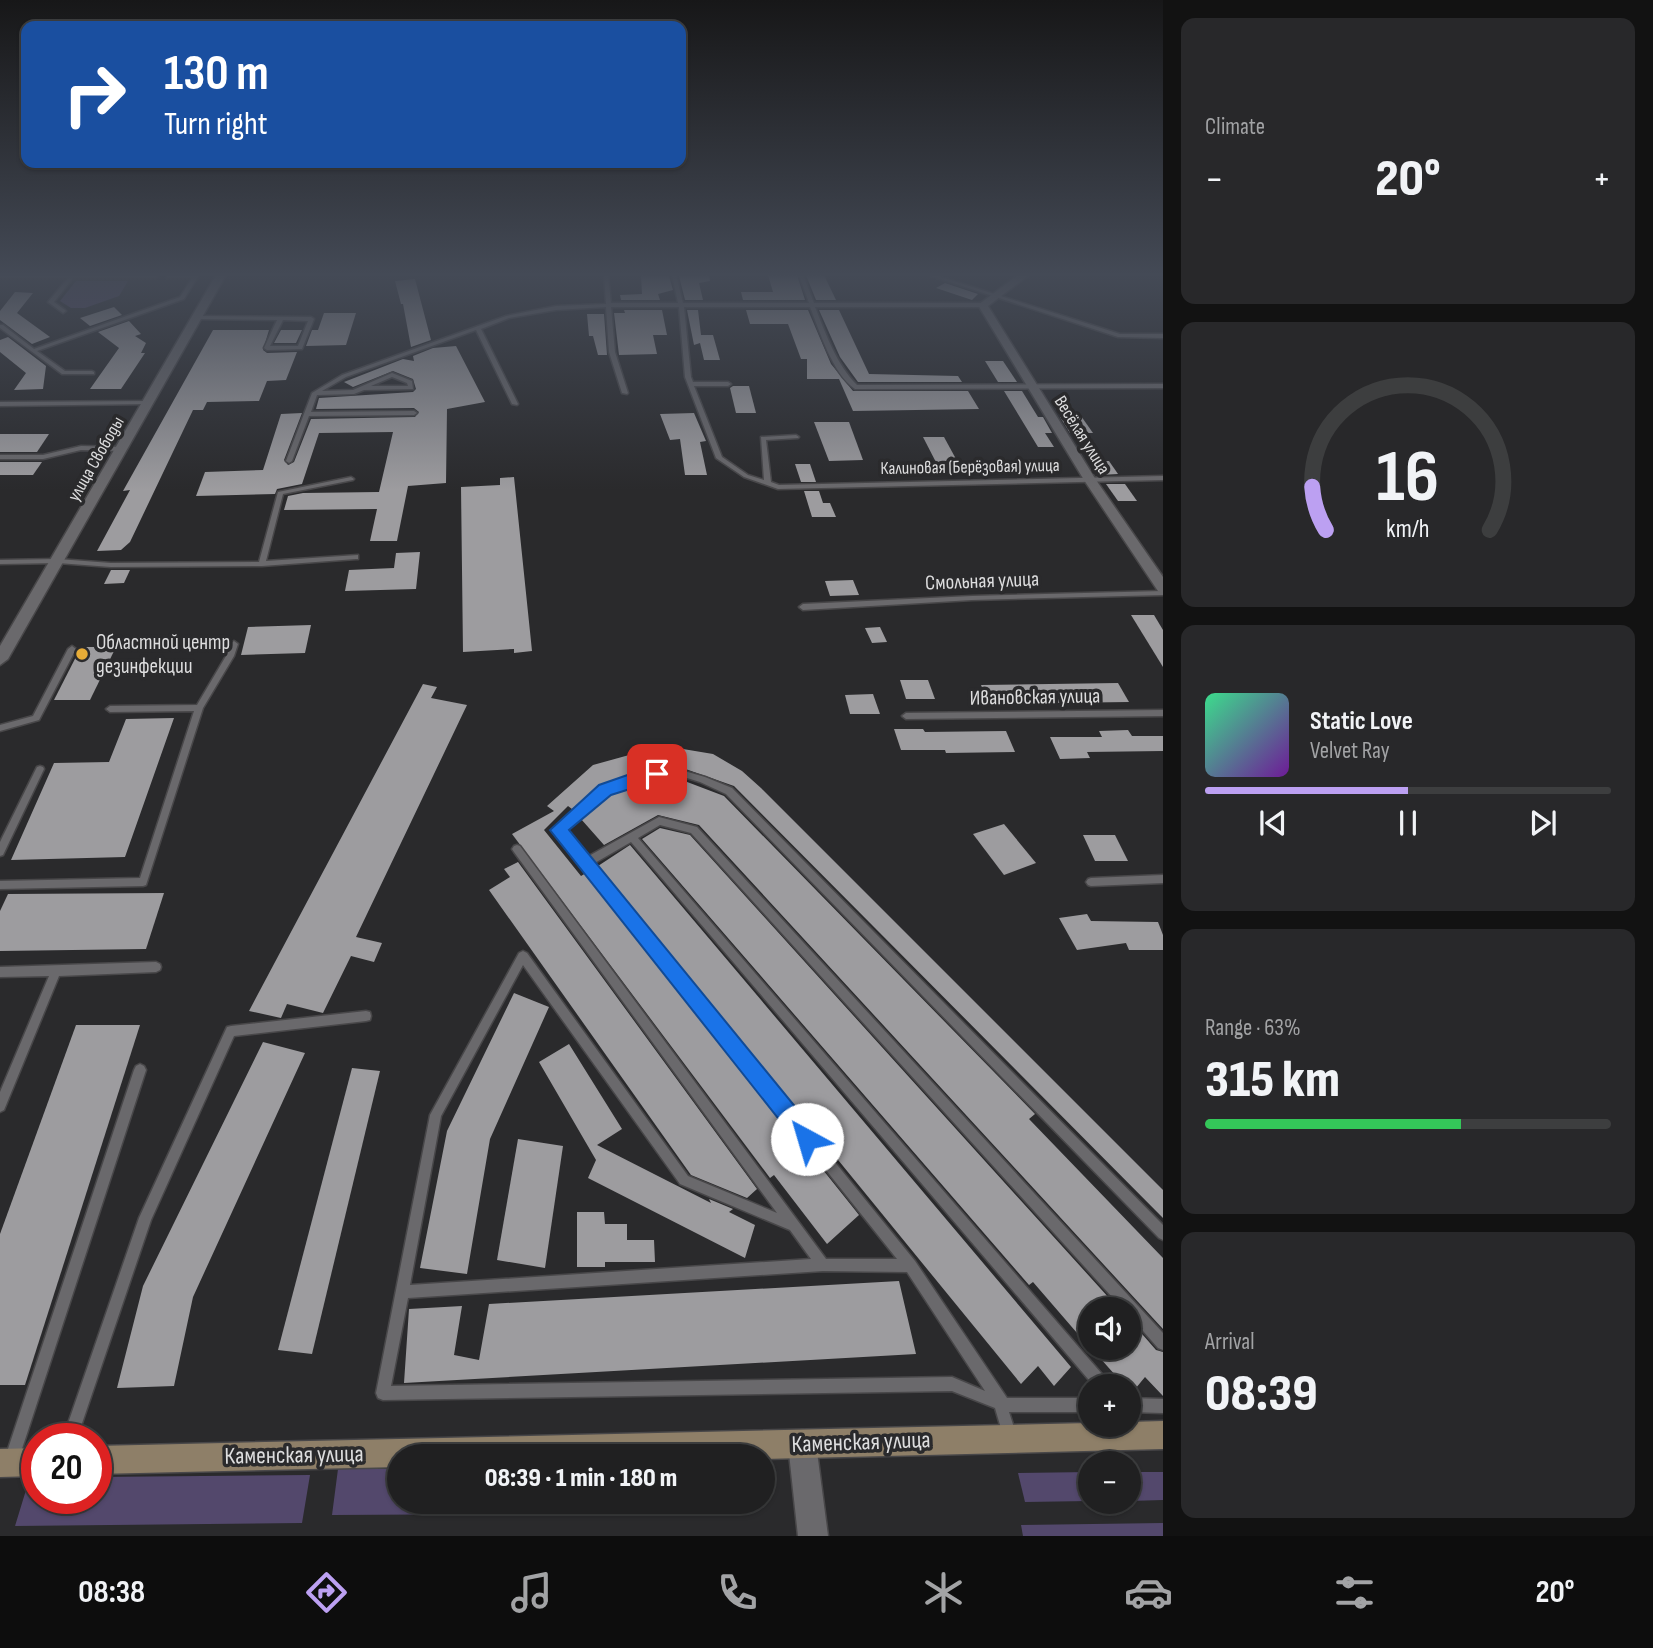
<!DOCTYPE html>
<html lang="en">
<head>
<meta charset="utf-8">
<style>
  body { margin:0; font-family:"Sofia Sans Condensed",sans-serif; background:#28282a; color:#f1f3f6; height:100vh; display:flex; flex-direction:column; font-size:26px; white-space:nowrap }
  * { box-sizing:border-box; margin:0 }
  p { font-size:23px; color:#a2a3a5 }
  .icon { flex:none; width:38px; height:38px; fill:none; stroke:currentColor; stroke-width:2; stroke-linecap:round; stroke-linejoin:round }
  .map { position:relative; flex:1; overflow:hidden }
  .panel { display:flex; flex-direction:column; gap:18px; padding:18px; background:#121212; width:490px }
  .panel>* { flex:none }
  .hud { position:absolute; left:21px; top:21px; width:665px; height:147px; border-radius:14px; box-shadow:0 2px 5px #0004,0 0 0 2px #3d3e3f; background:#1a4fa0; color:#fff; overflow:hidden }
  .controls { position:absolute; left:1078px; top:1297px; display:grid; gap:14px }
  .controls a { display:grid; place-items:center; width:63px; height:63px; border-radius:50%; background:#202021; box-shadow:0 2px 5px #0004,0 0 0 2px #3d3e3f; font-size:35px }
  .speed { position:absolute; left:21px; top:1423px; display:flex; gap:14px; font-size:35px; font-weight:700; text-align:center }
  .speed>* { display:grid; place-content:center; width:91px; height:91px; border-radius:50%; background:#202021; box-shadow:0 2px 5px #0004,0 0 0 2px #3d3e3f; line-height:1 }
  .speed .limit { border:10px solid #d22; background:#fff; color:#111 }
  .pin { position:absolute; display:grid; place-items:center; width:60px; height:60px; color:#fff; margin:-30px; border-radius:14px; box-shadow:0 4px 10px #0006 }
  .me { position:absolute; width:77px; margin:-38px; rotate:321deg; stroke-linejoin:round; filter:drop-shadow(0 0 5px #0008) }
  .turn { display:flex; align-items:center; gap:24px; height:147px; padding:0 28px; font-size:32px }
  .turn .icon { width:91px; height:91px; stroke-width:2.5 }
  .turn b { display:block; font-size:49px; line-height:60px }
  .big { font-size:52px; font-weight:800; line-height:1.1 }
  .panel .widget { flex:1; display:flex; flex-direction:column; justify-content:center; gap:10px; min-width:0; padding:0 24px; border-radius:14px; background:#28282a }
  .panel .dial { align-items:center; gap:0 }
  .dial svg { height:182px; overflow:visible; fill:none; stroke:#3d3e3f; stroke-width:7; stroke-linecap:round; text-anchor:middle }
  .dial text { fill:#f1f3f6; stroke:none }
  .song { display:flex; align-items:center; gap:21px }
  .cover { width:84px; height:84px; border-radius:10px; background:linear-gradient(135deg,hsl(150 70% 55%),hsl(280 70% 35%)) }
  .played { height:7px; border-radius:4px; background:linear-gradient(90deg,#bca0f2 50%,#3d3e3f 50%) }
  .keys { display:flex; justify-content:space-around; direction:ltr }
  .heat { display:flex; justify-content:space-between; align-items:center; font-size:38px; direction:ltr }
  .charge { height:10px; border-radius:5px; background:linear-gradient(90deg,#34c759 63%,#3d3e3f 0) }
  .trip { position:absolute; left:387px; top:1444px; width:388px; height:70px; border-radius:35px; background:#202021; box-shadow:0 2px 5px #0004,0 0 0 2px #3d3e3f; font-weight:800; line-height:70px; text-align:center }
  .tab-bar { display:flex; height:112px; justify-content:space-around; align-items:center; background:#0d0d0d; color:#a2a3a5 }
  .tab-bar .icon { width:49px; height:49px }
  .tab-bar .active { color:#bca0f2 }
  .tab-bar b { font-size:32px; color:#f1f3f6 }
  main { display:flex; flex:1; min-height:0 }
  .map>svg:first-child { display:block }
  .green { fill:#53486c }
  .building { fill:#9d9c9f }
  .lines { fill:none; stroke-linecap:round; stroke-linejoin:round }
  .lane-casing { stroke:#484749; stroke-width:3 }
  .street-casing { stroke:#484749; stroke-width:3 }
  .secondary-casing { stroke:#484749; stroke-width:3 }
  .lane { fill:#6a696c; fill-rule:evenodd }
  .street { fill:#6a696c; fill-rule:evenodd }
  .secondary { fill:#8e7f68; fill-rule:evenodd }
  .route { fill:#1a73e8; stroke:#114b97; stroke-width:2 }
  .poi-dot { fill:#e7ac37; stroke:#2a2a2c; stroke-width:2.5 }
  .labels { text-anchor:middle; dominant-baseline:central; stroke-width:7; stroke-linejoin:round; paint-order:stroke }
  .far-street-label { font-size:18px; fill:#ddddde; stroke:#2a2a2c }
  .street-label { font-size:21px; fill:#ddddde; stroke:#2a2a2c }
  .poi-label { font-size:21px; fill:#ddddde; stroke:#2a2a2c; text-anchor:start }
  .near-street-label { font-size:24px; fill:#ddddde; stroke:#2a2a2c }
</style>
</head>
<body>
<main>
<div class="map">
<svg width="1163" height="1536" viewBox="0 0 1163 1536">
  <rect width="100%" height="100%" fill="#2a2a2c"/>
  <g class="green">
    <polygon points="76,281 128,281 119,296 85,308 71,308 60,301"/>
    <polygon points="338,1469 399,1469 399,1502 522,1502 521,1514 332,1515"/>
    <polygon points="1090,1472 1090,1501 1025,1502 1018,1473"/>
    <polygon points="1129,1472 1163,1472 1163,1500 1129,1501"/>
    <polygon points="310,1475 302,1523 15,1526 30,1477 37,1477 37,1498 96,1498 96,1477"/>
    <polygon points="1163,1523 1163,1536 1023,1536 1021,1525"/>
  </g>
  <g class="building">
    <polygon points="641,275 669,276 673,290 658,294 660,300 621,300 620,295 642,294"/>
    <polygon points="709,275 710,281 699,283 703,300 685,300 679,276"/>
    <polygon points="768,275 797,275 805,300 743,300 741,292 773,292"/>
    <polygon points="806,275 824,275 836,300 816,300"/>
    <polygon points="415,279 431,340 411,347 403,304 401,304 395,281"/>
    <polygon points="945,283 978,294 972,300 936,288"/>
    <polygon points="15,292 33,293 17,313 50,337 32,344 0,320 0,311"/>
    <polygon points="114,307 122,315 90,326 80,318"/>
    <polygon points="624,310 662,310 667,335 653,335 657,354 619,355 614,313 625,313"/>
    <polygon points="687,310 698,310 701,335 713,335 720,360 704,360 700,343 694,345"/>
    <polygon points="746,310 808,310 831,364 853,391 968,391 979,409 853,411 839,379 807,379 807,359 801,359 788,324 750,324"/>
    <polygon points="819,310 839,310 869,374 958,376 962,382 858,382 840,357"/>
    <polygon points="324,313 356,313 346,345 306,346 312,330 318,330"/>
    <polygon points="587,314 604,314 607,355 598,355 593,336 589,336"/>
    <polygon points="129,321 141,334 135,336 146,343 141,353 145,353 121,389 90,389 119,348 98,332"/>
    <polygon points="213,330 269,330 263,350 267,353 297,352 286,380 267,381 259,401 207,402 203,410 193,410 130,542 121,550 97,551 130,490 123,491"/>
    <polygon points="281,330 302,330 296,343 274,343"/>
    <polygon points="8,337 46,366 43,389 14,390 26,373 0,352 0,340"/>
    <polygon points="456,346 485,402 447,409 446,483 408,486 397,541 370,541 377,509 284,510 288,496 303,493 379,492 393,432 319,433 302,484 277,489 275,494 196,496 205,472 263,470 281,414 302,413 284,460 288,465 294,462 311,419 415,417 419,412 414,408 316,409 319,398 413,392 416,389 413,379 393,371 353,387 344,382 403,359 414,361 413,356 433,348"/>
    <polygon points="985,361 1003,361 1017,382 998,382"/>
    <polygon points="733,386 749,386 756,413 736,413 730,388"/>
    <polygon points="1004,391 1022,391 1038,417 1043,417 1052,433 1045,433 1054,447 1038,447"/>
    <polygon points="694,413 706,441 700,442 707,475 685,475 680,439 670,440 660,414"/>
    <polygon points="1081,416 1093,433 1070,433 1060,417"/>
    <polygon points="814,422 849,422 863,460 829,461"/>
    <polygon points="0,434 49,434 37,452 0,452"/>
    <polygon points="923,437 944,437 962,470 940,470"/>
    <polygon points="1090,461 1109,461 1118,474 1100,475"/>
    <polygon points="0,462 42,462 33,475 0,475"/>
    <polygon points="795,464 810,464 816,482 801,482"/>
    <polygon points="514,477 532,651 514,653 514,649 463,652 461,487 500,485 500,478"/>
    <polygon points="1106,484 1125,484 1137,501 1118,501"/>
    <polygon points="804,491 819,491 823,503 830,503 836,517 812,517"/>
    <polygon points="420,552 416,589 345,591 349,570 394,568 396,553"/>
    <polygon points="111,570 130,570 124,583 104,584"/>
    <polygon points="853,580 859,595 830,596 825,581"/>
    <polygon points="1131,615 1154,615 1163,630 1163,667"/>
    <polygon points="311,625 305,653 241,655 248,627"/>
    <polygon points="880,627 887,642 872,643 865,628"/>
    <polygon points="81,647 116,647 90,700 54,700"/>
    <polygon points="900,680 928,680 935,699 906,699"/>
    <polygon points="1118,683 1129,702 989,704 981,685"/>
    <polygon points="423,684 437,687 431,698 467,705 356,937 382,943 374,962 351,956 323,1013 287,1004 281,1018 249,1011"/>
    <polygon points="873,694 880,714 850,714 845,695"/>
    <polygon points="174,718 125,857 11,860 54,763 109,762 126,719"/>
    <polygon points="894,729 923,729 925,732 1006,731 1015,752 946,753 945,750 901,750"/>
    <polygon points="1128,730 1132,736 1163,736 1163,751 1087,752 1090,758 1060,759 1050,737 1102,737 1099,731"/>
    <polygon points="677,748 713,754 742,771 761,788 1163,1190 1163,1218 734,786 674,765 638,771 601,785 572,809 568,806 544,830 581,876 586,873 859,1215 827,1244 774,1175 770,1178 512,834 554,811 547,806 593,765 640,752"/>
    <polygon points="674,777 724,796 1035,1114 1029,1119 1163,1258 1163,1329 699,825 658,815 604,845 581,819 609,795 641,783"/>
    <polygon points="1004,824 1036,863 1004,875 973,834"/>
    <polygon points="660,828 690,835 1119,1309 1090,1309 1090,1348 1033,1282 1029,1285 642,839"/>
    <polygon points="1083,835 1115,835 1128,861 1095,861"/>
    <polygon points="630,845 1071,1367 1054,1386 1038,1366 1021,1384 598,866"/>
    <polygon points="518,862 757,1189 747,1198 691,1175 489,890 510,877 504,869"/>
    <polygon points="164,893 146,949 0,951 0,911 8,894"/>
    <polygon points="1087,914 1091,921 1158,922 1163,935 1163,950 1129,950 1126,943 1077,950 1059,918"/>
    <polygon points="514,993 549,1007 490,1139 467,1274 420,1268 447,1131"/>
    <polygon points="76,1025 140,1025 25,1385 0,1385 0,1234"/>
    <polygon points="263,1042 305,1053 193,1297 174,1386 117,1388 143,1286"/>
    <polygon points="569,1044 622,1129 597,1145 711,1203 709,1199 733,1209 729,1212 755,1225 745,1258 588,1178 596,1160 539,1062"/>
    <polygon points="352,1068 380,1071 312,1354 278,1350"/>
    <polygon points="518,1139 563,1146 545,1268 497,1260"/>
    <polygon points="577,1212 604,1212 605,1224 627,1224 627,1240 654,1240 655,1262 605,1262 605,1267 577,1267"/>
    <polygon points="899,1281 916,1354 404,1383 409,1309 462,1306 454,1355 479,1360 489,1304"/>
    <polygon points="1129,1319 1156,1350 1163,1352 1163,1396 1145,1377 1131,1394 1129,1386 1125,1386 1091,1348 1129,1348"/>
  </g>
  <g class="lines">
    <defs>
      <g id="lane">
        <polygon points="199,275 184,299 37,351 65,371 92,371 94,372 94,374 62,374 0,328 0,325 3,325 34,349 180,297 192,278 167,278 167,276"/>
        <path d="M604,275H608L611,303H678L672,275H676L683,303H809L799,275H803L814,303H983L986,305L983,307H815C826,334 836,364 857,385L1163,384V388L855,389C832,373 820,332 810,307H684L691,377L693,382H728L731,384L728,386H694L722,457L748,475L764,480L761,437L796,435L799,437L798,438L766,440L771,482L779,485L1163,476V480L778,489L744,477L716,458L685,377L679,307H611L615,352L628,393L627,394L622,393L609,352L606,307L556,310L509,318L481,329L518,404L517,405L512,404L476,330L346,377L322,391L353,390L392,373L412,381L413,389L364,390L354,394L317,395L311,412L414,411L417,413L414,415L309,416L292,461L289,463L286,461L312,393L342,375L506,316L556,306L606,304ZM392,377L407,383L408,386H371Z"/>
        <polygon points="928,275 935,275 1120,334 1163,334 1163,338 1118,337"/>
        <polygon points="0,276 156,276 158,277 156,278 73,278 54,302 65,310 66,311 63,313 48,302 68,278 0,278"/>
        <path d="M197,316L311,317L314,319L302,349L267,350L264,348L277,320L195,319V317ZM283,320L308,321L298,346H270Z"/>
        <polygon points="151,401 151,403 149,404 0,406 0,402"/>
        <polygon points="81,446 122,447 125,449 122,451 81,450 43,459 0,459 0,455 43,455"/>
        <polygon points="351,477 354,479 353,480 283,494 266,561 358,555 358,559 356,559 262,566 111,567 58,563 0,564 0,560 58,559 111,563 259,562 278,492"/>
        <polygon points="1163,591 1163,595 972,600 803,610 799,607 803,604 972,596"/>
        <polygon points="234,641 238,644 234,656 203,708 146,885 143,886 0,889 0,881 140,878 194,711 110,712 106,709 110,706 197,705 226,656 230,644"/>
        <polygon points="72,646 76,649 39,720 0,731 0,725 33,716 68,649"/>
        <polygon points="1163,710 1163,716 906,719 902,716 906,713"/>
        <polygon points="40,766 43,767 44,769 3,855 0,856 0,842 36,769 37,767"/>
        <path d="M674,768L705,777L732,788L1163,1225V1240L1159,1238L726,794L700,782L674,774L640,780L608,793L565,829L587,857L659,817L697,827L1163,1333V1350L1158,1348L1129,1315V1309H1123L691,833L660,825L638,838L1108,1381L1110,1386H1094L631,842L593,864L915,1261L1007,1398H1090V1412H1009L1017,1437L1015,1442L1010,1444L1005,1442L995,1408L952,1391L383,1400L378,1398L376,1393L430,1115L519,953L523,951L527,953L688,1176L777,1213L514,852L512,849L514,846L517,845L520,846L826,1259H897L554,829L556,826L602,787L639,773ZM523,965L680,1184L790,1230L811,1259L410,1285L441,1116ZM823,1271L907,1272L985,1391L952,1377L391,1386L408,1298Z"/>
        <polygon points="1163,875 1163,883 1091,886 1088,885 1086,882 1088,879 1091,878"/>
        <polygon points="156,962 160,964 161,967 160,970 156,972 59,976 4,1110 0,1112 0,1092 49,976 0,977 0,967"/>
        <polygon points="366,1011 370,1012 371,1016 370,1020 366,1021 234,1036 151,1220 77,1438 63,1438 139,1218 227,1027 231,1026"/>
        <polygon points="140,1064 144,1066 146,1070 19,1458 17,1463 12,1465 7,1463 5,1458 134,1070 136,1066"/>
        <polygon points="1129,1398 1163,1399 1163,1413 1129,1412"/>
      </g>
      <g id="street">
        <polygon points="216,275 226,275 8,659 0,665 0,646"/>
        <polygon points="1018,275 1029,275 988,306 1096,480 1163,577 1163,593 1158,591 1084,480 978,305"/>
        <polygon points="802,1430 812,1434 816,1444 828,1536 798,1536 788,1444 792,1434"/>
      </g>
      <g id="secondary">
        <polygon points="1163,1421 1163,1449 763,1459 763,1456 399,1456 399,1467 96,1474 96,1446 1090,1423 1129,1424 1129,1422"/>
        <polygon points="37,1448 37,1476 0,1477 0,1449"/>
      </g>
    </defs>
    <use href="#lane" class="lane-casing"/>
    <use href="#street" class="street-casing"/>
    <use href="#secondary" class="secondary-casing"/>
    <use href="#lane" class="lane"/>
    <use href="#street" class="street"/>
    <use href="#secondary" class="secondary"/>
  </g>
  <linearGradient id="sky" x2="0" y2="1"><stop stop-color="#171718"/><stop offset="0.56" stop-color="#444a56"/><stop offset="1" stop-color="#444a56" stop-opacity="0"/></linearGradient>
  <rect width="1163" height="490" fill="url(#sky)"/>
  <polygon class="route" points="657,768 662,770 665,774 662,779 611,795 569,830 815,1131 818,1139 815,1146 807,1150 800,1146 550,830 599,785 639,771"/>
  <circle class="poi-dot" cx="82" cy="654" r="7"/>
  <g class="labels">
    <g class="far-street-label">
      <text transform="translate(1082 435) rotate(58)">Весёлая улица</text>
      <text transform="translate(96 459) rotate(-60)">улица Свободы</text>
      <text transform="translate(970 467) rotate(-1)">Калиновая (Берёзовая) улица</text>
    </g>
    <g class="street-label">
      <text transform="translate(982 581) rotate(-2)">Смольная улица</text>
      <text transform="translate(1035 697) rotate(-1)">Ивановская улица</text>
    </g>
    <g class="poi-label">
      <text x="96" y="642">Областной центр<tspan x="96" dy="24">дезинфекции</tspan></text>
    </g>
    <g class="near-street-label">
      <text transform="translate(861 1442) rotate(-2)">Каменская улица</text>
      <text transform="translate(294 1455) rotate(-1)">Каменская улица</text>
    </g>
  </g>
</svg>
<div class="controls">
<a><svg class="icon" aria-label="sound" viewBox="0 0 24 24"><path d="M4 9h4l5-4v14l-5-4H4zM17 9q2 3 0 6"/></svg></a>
<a>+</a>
<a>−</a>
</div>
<div class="speed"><div class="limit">20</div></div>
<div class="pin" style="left:657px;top:774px;background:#d93025"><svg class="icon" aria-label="arrive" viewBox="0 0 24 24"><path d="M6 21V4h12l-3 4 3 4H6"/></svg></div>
<svg class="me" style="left:807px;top:1139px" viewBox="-20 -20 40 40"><circle r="19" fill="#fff"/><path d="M0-13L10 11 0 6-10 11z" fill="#1a73e8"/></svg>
<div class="trip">08:39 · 1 min · 180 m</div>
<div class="hud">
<div class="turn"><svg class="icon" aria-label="right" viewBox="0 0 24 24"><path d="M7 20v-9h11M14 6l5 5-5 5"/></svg><div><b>130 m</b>Turn right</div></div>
</div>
</div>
<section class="panel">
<div class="widget"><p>Climate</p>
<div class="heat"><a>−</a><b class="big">20°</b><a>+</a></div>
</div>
<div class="widget dial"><svg viewBox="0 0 100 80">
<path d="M14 69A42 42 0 1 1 86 69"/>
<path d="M14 69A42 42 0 0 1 8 50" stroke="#bca0f2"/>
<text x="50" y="56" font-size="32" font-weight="700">16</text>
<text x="50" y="72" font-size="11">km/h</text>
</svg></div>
<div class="widget">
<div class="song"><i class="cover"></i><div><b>Static Love</b><p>Velvet Ray</p></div></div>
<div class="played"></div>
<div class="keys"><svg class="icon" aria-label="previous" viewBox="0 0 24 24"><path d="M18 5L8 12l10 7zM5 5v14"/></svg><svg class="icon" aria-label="pause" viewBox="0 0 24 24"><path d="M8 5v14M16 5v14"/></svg><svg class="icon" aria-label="next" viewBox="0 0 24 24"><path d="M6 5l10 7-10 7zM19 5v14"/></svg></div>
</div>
<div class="widget"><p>Range · 63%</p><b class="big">315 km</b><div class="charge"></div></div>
<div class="widget"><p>Arrival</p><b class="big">08:39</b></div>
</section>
</main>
<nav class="tab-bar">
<b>08:38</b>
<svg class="icon active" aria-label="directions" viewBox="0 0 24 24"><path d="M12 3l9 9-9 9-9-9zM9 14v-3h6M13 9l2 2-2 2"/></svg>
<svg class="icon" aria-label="music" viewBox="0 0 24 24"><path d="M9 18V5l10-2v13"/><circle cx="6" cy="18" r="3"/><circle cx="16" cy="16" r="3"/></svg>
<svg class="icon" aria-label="phone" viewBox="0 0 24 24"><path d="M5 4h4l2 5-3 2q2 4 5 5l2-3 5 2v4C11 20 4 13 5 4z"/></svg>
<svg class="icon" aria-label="climate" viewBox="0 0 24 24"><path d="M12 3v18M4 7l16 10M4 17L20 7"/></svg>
<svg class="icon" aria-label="car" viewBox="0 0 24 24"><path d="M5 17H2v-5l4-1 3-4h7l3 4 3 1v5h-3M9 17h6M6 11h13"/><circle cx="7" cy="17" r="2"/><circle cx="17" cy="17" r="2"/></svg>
<svg class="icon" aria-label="filters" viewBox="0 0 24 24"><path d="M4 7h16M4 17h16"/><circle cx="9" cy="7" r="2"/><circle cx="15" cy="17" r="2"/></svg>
<b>20°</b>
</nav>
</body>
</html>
